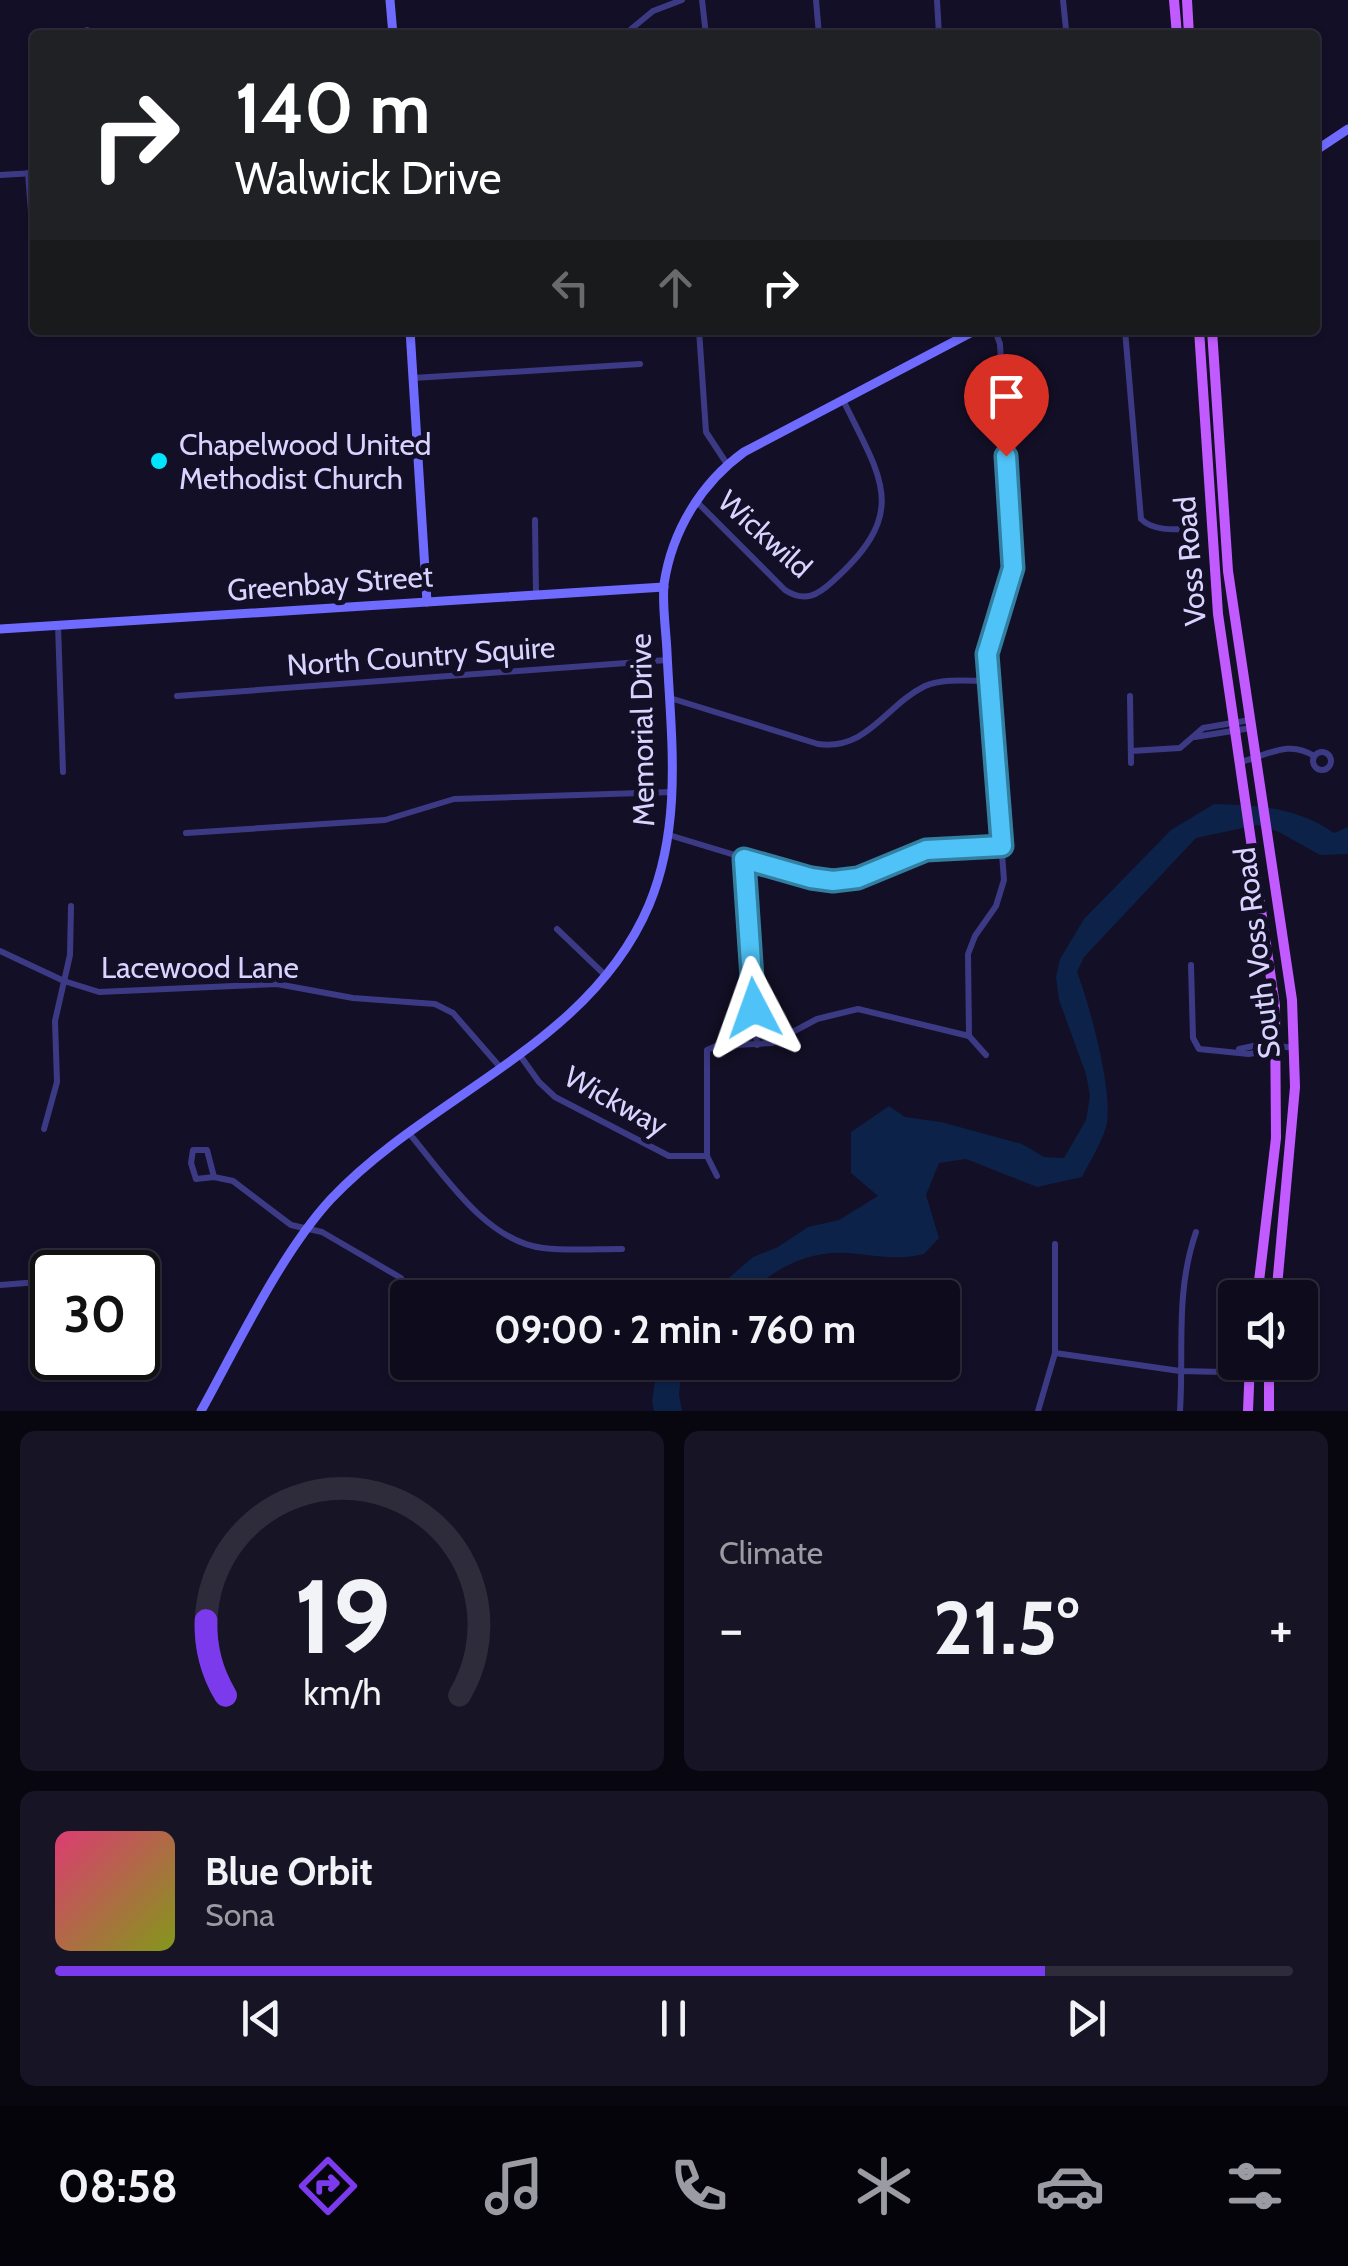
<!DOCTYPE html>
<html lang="en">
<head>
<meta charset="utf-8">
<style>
  body { margin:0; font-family:Cabin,sans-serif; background:#171425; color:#f1f3f6; height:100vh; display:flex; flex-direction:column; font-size:38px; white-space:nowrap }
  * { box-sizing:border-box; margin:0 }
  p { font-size:32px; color:#9b9ba3 }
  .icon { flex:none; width:55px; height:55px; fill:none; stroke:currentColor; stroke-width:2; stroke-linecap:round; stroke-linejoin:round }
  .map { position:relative; height:1411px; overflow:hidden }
  .panel { display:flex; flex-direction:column; gap:20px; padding:20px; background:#08060f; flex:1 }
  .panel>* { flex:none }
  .guide { position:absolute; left:30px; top:30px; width:1290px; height:305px; border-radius:10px; box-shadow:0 2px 8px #0004,0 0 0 2px #2e2b3b; background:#202124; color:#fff; overflow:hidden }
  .controls { position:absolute; left:1218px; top:1280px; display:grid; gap:20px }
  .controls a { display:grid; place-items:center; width:100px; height:100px; border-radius:10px; background:#0e0b1c; box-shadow:0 2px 8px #0004,0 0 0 2px #2e2b3b; font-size:50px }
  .speed { position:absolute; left:30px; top:1250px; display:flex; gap:20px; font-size:50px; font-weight:700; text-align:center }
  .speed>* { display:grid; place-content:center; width:130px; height:130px; border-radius:50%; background:#0e0b1c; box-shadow:0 2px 8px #0004,0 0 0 2px #2e2b3b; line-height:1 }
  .speed .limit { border:5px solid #111; border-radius:15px; background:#fff; color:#111 }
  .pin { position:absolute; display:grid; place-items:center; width:85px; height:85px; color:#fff; margin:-102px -42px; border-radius:50% 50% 50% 0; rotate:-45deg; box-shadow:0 0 10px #0007 }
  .pin .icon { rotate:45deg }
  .me { position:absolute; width:110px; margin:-55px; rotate:356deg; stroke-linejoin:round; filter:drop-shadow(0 0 8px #0008) }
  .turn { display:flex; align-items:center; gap:35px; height:210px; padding:0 40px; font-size:45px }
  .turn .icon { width:130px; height:130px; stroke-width:2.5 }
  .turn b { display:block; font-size:70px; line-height:85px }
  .lanes { display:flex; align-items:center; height:95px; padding:0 40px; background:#0003; justify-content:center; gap:50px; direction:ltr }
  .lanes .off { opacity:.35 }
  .big { font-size:75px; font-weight:700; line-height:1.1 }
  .panel .tile { flex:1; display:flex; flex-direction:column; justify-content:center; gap:15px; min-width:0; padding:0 35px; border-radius:15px; background:#171425 }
  .panel .dial { align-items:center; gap:0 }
  .dial svg { height:260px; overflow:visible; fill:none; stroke:#2e2b3b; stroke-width:7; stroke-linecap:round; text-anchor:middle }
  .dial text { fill:#f1f3f6; stroke:none }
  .song { display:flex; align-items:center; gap:30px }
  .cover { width:120px; height:120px; border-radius:15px; background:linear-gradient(135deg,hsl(340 70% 55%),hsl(70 70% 35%)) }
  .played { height:10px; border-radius:5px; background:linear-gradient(90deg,#7c3aed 80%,#2e2b3b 80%) }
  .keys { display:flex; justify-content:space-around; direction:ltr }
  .heat { display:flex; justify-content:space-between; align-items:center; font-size:55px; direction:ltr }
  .panel .tiles { flex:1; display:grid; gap:20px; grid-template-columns:1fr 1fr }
  .tile:last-child { grid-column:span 2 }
  .trip { position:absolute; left:390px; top:1280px; width:570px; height:100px; border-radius:10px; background:#0e0b1c; box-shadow:0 2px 8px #0004,0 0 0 2px #2e2b3b; font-weight:700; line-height:100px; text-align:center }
  .tab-bar { display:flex; height:160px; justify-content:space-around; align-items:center; background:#06040b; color:#9b9ba3 }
  .tab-bar .icon { width:70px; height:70px }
  .tab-bar .active { color:#7c3aed }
  .tab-bar b { font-size:45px; color:#f1f3f6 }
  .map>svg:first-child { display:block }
  .water { fill:#0c2248 }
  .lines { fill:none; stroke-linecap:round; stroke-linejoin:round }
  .street { stroke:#3d3a85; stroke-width:6 }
  .secondary { stroke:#6f6bff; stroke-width:9 }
  .primary { stroke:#c25bff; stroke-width:10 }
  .route-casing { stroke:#337fa1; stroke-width:25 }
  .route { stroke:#4fc3f7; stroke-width:18 }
  .poi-dot { fill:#00e5ff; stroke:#130f26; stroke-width:4 }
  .labels { text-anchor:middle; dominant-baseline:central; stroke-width:10; stroke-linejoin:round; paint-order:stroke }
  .poi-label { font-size:30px; fill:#d9d4ff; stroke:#130f26; text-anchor:start }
  .street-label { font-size:30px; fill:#d9d4ff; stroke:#130f26 }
</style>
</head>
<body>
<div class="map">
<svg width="1348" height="1411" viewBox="0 0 1348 1411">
  <rect width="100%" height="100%" fill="#130f26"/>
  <g class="water">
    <path d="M1214,804C1258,805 1297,807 1334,833L1348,827V854L1320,855L1277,831L1257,825L1196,838L1084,957L1077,972C1089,1002 1115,1097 1106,1127C1101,1144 1090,1161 1082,1177L1037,1187L966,1159L939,1163L926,1195L939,1238L924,1254C897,1261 875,1255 847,1253C806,1250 772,1271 743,1297L698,1298L708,1296L753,1257L778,1247L808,1227L839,1220L878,1196L851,1173V1132L889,1106L905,1117L941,1122L1022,1144L1044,1157L1064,1158L1086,1120L1090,1096L1086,1074L1059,1000L1056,977L1060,959L1084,919L1171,830Z"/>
    <polygon points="658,1363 682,1363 679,1395 682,1411 654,1411 652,1401"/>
  </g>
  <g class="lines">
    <g class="street">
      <polyline points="702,0 706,35"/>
      <polyline points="816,0 819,35"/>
      <polyline points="937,0 939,35"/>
      <polyline points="1063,0 1066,29"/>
      <polyline points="87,30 87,35"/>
      <polyline points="624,35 653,11 682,0"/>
      <polyline points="28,173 35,264"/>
      <polyline points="0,175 35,173"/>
      <polyline points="699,330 706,432 727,464"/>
      <path d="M1125,330L1141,519C1154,532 1177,529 1194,529"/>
      <polyline points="413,378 640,364"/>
      <path d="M696,501L785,590C805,603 818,595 833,581C910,512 882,480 843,400"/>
      <polyline points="535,520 536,595"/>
      <polyline points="58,625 63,772"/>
      <polyline points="177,696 667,660"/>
      <polyline points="1130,696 1131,763"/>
      <path d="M670,698L818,744C867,751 886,705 925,686C943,678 969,681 988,681"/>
      <polyline points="1195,737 1251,728"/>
      <polyline points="1131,751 1180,748 1203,728 1250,720"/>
      <circle cx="1322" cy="761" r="9"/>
      <path d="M1240,762C1267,756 1288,739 1314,756"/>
      <polyline points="186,833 385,820 454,799 672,792"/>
      <path d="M669,835L811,878C863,885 878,864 923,851C947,844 977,847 1001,845"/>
      <polyline points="744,859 757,1045"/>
      <polyline points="557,929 606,976"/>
      <polyline points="0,951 64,981 99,992 277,984 353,998 435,1004 453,1013 500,1067"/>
      <polyline points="1191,965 1193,1038 1199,1049 1249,1054 1276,1049"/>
      <polyline points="969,1036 968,954 975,936 996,906 1004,880 987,653 1013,568 1000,344 995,330"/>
      <polyline points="1239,1049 1263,1044 1294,1048"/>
      <polyline points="519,1054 539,1082 555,1097 669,1156 707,1156"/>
      <polyline points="44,1129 57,1082 55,1021 70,955 71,906"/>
      <path d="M408,1132C443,1173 485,1241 543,1248C569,1251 596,1249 622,1249"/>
      <polyline points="717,1176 707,1156 707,1050 716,1046 772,1043 817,1019 858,1009 969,1036 986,1055"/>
      <polyline points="214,1177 207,1150 193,1150 191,1163 196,1179 214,1177 233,1181 291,1225 322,1232 401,1278"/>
      <polyline points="0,1285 52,1281"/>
      <polyline points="1055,1353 1180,1371 1268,1373"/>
      <polyline points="1038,1411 1055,1353 1055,1244"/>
      <path d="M1180,1411C1184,1348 1175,1293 1196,1232"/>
    </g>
    <g class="secondary">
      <polyline points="390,0 393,35"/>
      <polyline points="1315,151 1348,129"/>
      <polyline points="410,330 427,602"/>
      <polyline points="0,629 664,587"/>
      <path d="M201,1411C237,1346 281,1253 331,1199C430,1094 590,1045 649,905C683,823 671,738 667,652C666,630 662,605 664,584C672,531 701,483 744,452L976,330"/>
    </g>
    <g class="primary">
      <polyline points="1174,0 1177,35"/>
      <polyline points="1187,0 1189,35"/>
      <polyline points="1199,330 1218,614 1275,1006 1276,1138 1257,1298"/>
      <polyline points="1212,330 1228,571 1292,1000 1295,1087 1276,1298"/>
      <polyline points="1248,1411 1250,1362"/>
      <polyline points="1269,1411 1269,1362"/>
    </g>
  </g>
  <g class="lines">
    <defs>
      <polyline id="route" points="754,1008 744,859 811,878 833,881 858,878 926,850 1002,846 987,654 1013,568 1006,456"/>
    </defs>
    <use href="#route" class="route-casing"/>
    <use href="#route" class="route"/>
  </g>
  <circle class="poi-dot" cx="159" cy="461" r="10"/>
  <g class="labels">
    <g class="poi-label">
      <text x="179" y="444">Chapelwood United<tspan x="179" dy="34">Methodist Church</tspan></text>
    </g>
    <g class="street-label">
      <text transform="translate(765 534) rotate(42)">Wickwild</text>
      <text transform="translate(1190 561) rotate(-95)">Voss Road</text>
      <text transform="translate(330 583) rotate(-4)">Greenbay Street</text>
      <text transform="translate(421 656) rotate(-4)">North Country Squire</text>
      <text transform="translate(642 730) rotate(-91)">Memorial Drive</text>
      <text transform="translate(1257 953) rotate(-97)">South Voss Road</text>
      <text x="200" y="967">Lacewood Lane</text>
      <text transform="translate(616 1101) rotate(29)">Wickway</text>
    </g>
  </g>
</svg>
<div class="controls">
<a><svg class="icon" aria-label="sound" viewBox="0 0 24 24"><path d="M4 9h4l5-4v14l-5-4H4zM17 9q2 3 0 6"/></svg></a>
</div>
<div class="speed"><div class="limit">30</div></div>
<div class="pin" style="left:1006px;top:456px;background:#d93025"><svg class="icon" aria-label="arrive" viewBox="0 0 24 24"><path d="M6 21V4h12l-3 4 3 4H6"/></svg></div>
<svg class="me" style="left:754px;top:1008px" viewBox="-20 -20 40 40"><path d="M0-17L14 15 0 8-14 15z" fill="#4fc3f7" stroke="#fff" stroke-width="4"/></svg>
<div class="trip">09:00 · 2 min · 760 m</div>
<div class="guide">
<div class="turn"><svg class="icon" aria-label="right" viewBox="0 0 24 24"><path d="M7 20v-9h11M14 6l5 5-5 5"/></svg><div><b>140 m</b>Walwick Drive</div></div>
<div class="lanes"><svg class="icon off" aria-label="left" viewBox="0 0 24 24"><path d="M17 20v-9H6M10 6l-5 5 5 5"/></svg><svg class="icon off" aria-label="ahead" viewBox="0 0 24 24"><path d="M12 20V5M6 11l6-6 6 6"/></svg><svg class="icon" aria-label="right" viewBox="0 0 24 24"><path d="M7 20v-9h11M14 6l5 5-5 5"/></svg></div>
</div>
</div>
<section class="panel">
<div class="tiles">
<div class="tile dial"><svg viewBox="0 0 100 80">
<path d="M14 69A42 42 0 1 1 86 69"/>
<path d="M14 69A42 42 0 0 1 8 46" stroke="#7c3aed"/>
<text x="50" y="56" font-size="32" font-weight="700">19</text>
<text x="50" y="72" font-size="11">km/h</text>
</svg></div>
<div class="tile"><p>Climate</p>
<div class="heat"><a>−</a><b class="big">21.5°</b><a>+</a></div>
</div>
<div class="tile">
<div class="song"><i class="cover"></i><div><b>Blue Orbit</b><p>Sona</p></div></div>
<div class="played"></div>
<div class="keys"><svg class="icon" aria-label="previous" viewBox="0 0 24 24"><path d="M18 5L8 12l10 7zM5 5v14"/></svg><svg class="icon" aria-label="pause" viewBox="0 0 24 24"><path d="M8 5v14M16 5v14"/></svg><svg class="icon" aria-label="next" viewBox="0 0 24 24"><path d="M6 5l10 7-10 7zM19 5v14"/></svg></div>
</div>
</div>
</section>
<nav class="tab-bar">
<b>08:58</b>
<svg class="icon active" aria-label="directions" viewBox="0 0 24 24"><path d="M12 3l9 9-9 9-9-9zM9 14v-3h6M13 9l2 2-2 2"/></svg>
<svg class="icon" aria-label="music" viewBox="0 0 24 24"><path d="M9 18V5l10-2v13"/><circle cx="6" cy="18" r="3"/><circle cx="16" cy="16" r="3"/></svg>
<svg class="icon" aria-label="phone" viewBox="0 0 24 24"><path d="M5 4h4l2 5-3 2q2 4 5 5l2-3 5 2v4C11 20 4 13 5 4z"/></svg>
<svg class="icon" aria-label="climate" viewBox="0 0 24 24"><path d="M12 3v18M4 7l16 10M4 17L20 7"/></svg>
<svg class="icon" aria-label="car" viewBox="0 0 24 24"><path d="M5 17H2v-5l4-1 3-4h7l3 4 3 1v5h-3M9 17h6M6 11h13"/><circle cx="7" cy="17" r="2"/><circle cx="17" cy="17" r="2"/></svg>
<svg class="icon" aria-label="filters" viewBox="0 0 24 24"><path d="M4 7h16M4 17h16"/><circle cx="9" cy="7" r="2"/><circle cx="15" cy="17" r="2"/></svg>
</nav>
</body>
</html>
